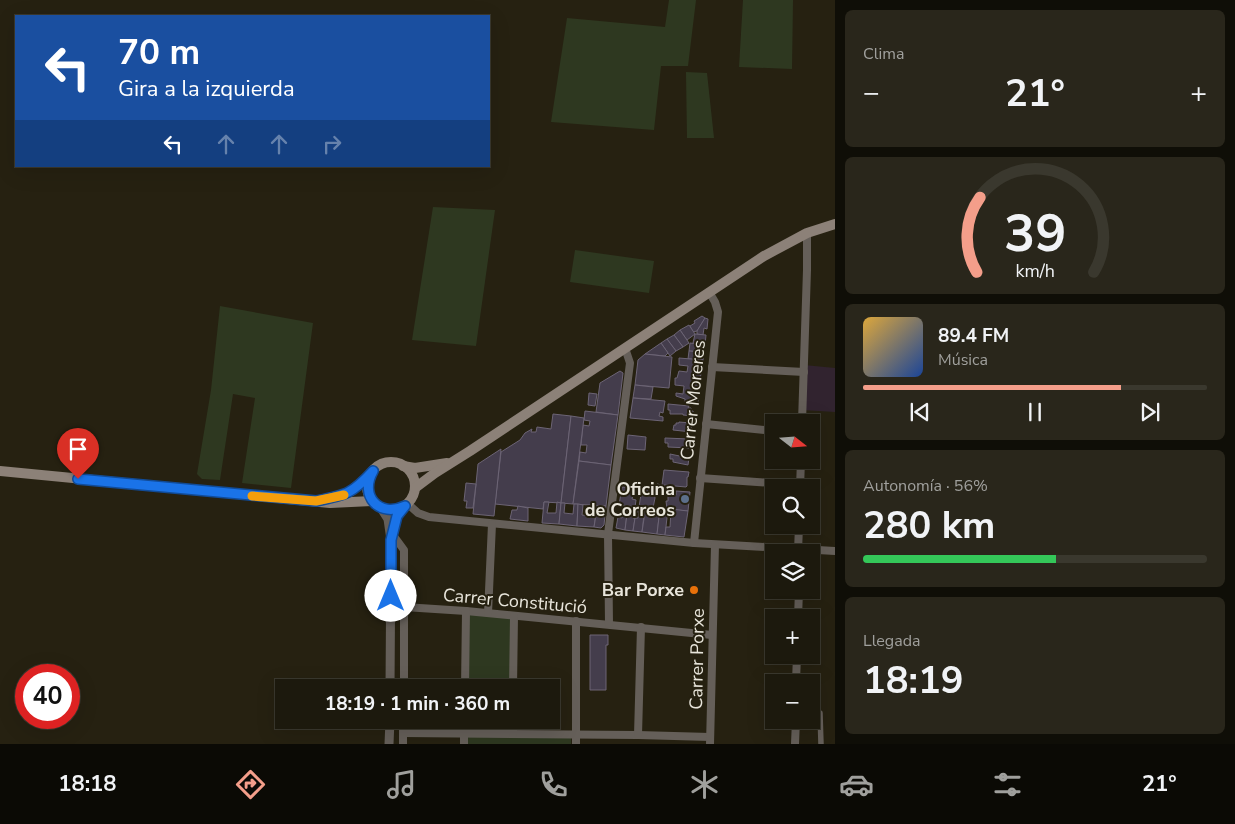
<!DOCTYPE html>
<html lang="es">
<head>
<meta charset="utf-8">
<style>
  body { margin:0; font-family:"Nunito Sans",sans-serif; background:#29261b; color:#f1f3f6; height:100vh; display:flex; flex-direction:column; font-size:19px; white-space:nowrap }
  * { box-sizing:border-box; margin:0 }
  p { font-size:16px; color:#a0a09d }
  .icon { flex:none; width:28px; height:28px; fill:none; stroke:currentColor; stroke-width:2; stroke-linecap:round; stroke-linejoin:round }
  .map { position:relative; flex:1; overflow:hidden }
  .sheet { display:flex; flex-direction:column; gap:10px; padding:10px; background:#0f0e07; width:400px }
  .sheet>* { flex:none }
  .guide { position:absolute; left:15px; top:15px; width:475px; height:152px; border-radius:0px; box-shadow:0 5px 20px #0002,0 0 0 1px #3a382e; background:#1a4fa0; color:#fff; overflow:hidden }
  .needle { width:32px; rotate:107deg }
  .buttons { position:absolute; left:765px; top:414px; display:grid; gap:10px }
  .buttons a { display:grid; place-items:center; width:55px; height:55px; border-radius:0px; background:#1c190d; box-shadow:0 5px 20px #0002,0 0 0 1px #3a382e; font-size:25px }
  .speed { position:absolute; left:15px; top:664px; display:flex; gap:10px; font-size:25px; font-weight:700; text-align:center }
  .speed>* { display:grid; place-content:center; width:65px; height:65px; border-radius:50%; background:#1c190d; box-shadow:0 5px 20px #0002,0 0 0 1px #3a382e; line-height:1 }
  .speed .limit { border:8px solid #d22; background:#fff; color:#111 }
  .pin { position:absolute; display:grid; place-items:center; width:42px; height:42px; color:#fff; margin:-51px -21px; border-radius:50% 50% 50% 0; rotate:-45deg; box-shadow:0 0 5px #0007 }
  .pin .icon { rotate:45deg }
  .me { position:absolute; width:55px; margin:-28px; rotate:0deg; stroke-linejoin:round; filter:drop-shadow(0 0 4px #0008) }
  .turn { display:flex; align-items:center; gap:18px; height:105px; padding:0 20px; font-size:22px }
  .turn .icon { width:65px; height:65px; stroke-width:2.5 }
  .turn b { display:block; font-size:35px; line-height:42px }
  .lanes { display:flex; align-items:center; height:48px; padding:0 20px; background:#0003; justify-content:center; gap:25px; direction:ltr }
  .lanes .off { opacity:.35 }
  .big { font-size:38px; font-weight:700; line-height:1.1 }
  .sheet .card { flex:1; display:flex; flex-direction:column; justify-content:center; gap:8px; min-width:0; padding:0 18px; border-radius:8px; background:#29261b }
  .sheet .dial { align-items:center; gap:0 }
  .dial svg { height:130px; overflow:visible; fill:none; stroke:#3a382e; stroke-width:7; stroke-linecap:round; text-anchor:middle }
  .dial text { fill:#f1f3f6; stroke:none }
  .song { display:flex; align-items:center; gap:15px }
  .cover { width:60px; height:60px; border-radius:8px; background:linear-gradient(135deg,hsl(40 70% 55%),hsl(220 70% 35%)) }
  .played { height:5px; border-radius:2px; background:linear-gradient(90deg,#f49e8a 75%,#3a382e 75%) }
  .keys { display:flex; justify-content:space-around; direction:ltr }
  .heat { display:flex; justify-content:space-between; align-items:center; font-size:28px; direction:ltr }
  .charge { height:8px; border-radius:4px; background:linear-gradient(90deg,#34c759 56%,#3a382e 0) }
  .trip { position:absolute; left:275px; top:679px; width:285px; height:50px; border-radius:0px; background:#1c190d; box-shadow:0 5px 20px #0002,0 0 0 1px #3a382e; font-weight:700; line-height:50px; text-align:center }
  .tab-bar { display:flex; height:80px; justify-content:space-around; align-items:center; background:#0b0a05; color:#a0a09d }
  .tab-bar .icon { width:35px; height:35px }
  .tab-bar .selected { color:#f49e8a }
  .tab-bar b { font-size:22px; color:#f1f3f6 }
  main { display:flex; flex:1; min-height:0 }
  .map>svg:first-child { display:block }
  .education { fill:#31232f }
  .green { fill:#2e3820 }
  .building { fill:#443d4c; stroke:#6c6475 }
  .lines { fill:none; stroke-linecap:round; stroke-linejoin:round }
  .pedestrian { stroke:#655f59; stroke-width:5.5 }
  .minor { stroke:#655f59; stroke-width:8 }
  .tertiary { stroke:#655f59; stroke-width:9 }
  .secondary { stroke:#8c8178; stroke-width:10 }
  .route-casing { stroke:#114b97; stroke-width:12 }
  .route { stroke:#1a73e8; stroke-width:9 }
  .slow { stroke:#f59e0b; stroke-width:9 }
  .service-dot { fill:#5c6f8a; stroke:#262111; stroke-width:2 }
  .food-dot { fill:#e8710a; stroke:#262111; stroke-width:2 }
  .labels { text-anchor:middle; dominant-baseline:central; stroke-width:4; stroke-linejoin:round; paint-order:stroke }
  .street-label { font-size:18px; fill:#e8e5db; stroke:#262111 }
  .poi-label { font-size:18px; font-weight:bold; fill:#e8e5db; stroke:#262111; text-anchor:end }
</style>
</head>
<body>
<main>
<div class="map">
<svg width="835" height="744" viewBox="0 0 835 744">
  <rect width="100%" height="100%" fill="#262111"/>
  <polygon class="education" points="804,365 835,368 835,412 802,410"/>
  <g class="green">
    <polygon points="669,0 696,0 688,66 661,66 654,130 551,122 567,18 665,27"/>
    <polygon points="743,0 793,0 792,69 739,67"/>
    <polygon points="686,72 707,73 714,138 687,138"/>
    <polygon points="433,207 495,210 476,346 412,340"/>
    <polygon points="575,250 654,261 649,293 570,282"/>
    <polygon points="220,306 313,323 291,488 242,483 255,398 233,394 220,480 202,479 197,474 211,390"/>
    <polygon points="466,611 514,616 510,687 467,687"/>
    <polygon points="467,720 506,720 505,731 571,732 571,744 468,744"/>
  </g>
  <g class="building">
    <polygon points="702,316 705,318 697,331 693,332 690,326 695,323 694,321"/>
    <polygon points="705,318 708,319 707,329 704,328 703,335 697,334 697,331"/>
    <polygon points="689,325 695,334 687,340 680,330"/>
    <polygon points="680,330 689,343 683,347 674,335"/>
    <polygon points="695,334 706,335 705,345 693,343"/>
    <polygon points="674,335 683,347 676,351 667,339"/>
    <polygon points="667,339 676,351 670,356 661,343"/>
    <polygon points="661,343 668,353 665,356 645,354"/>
    <polygon points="690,343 705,345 704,352 689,351"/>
    <polygon points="689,351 704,352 703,360 688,359"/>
    <polygon points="645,354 672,357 669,388 635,385 638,360"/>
    <polygon points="679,358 703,360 700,380 696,394 699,403 685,402 685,399 676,396 676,393 683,394 684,386 675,385 675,378 677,378 679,371 687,372 688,366 679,365"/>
    <polygon points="620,371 623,373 618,415 596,412 600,383"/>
    <polygon points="635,385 653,387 651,399 633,398"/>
    <polygon points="589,393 597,394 595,406 588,405"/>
    <polygon points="633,398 665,401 663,413 660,412 659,416 663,417 663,421 630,418"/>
    <polygon points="668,404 689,406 688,408 691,408 691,411 693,411 693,416 683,415 683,414 670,414 670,410 668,410"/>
    <polygon points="585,411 618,415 611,465 579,461 580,452 586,453 587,445 581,445 583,425 589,426 590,421 584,420"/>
    <polygon points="553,414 571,416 561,503 544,502 543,509 495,504 501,452 520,440 525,433 532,429 531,432 536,432 537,427 551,429"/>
    <polygon points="571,416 584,418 573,504 561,503"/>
    <polygon points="679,422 691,423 692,432 673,430 674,425 676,425 676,423 679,423"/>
    <polygon points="628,435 646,437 645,450 627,449"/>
    <polygon points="665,438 689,439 689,448 668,447 668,443 665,443"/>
    <polygon points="501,449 494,516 473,514 478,464"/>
    <polygon points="670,454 689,458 688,465 673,462 673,459 670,459"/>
    <polygon points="579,461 611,465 606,506 573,504"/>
    <polygon points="664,470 689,472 688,477 687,477 687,486 686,487 664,485 664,490 656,489 657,484 662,485"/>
    <polygon points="466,483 476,484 473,508 466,508 467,501 464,501"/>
    <polygon points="622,487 637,488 636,495 633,494 632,499 636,500 635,507 619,505"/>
    <polygon points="642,488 654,489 655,498 653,508 639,507"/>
    <polygon points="676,491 690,492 688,511 667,509 666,501 668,501 668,495 676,495"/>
    <polygon points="544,502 549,502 547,513 556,513 557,502 561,503 559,524 542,523"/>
    <polygon points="561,503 565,503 564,513 573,514 574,504 578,504 577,526 559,524"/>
    <polygon points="578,504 583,505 582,515 591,516 592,505 597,506 594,527 577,526"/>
    <polygon points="518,506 528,508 528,521 510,519 512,510 517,510"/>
    <polygon points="601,506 606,506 604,525 601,528 594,527 596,515 601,516"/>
    <polygon points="623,506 628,506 625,530 616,528 618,517 622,518"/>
    <polygon points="628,506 637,507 633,518 635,518 633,531 625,530 627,514 631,514 631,512 627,511"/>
    <polygon points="637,507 645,507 642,532 633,531 635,518 638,518 639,512 636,512"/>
    <polygon points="648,508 660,509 657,534 642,532 645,512 648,512"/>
    <polygon points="660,509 668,509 665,535 657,534"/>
    <polygon points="671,509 688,511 684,537 665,535 666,527 670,527"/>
    <polygon points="590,635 608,635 608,645 606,645 606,690 590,690"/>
  </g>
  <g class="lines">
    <polyline class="pedestrian" points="820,713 821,744"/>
    <g class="minor">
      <polyline points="712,367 804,372"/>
      <polyline points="802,422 807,270 807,233"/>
      <polyline points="706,424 774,431"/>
      <polyline points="700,478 800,485"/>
      <polyline points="800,488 801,460"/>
      <polyline points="408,504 418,513 429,517 694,543 835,551"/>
      <polyline points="393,535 404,550 404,688"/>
      <polyline points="694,543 718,312 715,302 709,292"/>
      <polyline points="798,552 799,525"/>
      <polyline points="404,607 466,611 712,635"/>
      <polyline points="488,613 492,524"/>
      <polyline points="798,618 799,590"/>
      <polyline points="609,624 608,534 630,363 625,348"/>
      <polyline points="796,682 797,655"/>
      <polyline points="465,688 466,611"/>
      <polyline points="513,688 514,616"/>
      <polyline points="403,733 638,735 710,737"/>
      <polyline points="513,734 513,720"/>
      <polyline points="638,735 641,627"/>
      <polyline points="403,744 403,720"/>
      <polyline points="464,744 464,720"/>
      <polyline points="576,744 576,621"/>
      <polyline points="710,744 715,545"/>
      <polyline points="795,744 796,720"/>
    </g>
    <g class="tertiary">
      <polyline points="381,508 388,519 391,540 390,688"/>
      <polyline points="393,535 397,516 405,506"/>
      <polyline points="389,744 390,720"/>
    </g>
    <g class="secondary">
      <circle cx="391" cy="486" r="24"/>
      <polyline points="403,466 415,468 447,463"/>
      <polyline points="0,471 330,503 372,501"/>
      <polyline points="415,488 435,473 470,451 764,256 807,233 835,224"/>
      <path d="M326,499C348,494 354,492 369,475"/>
    </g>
  </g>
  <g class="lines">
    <defs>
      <path id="route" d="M78,479L316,501C346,495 352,494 373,471C359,496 379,518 405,506L397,516L391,540V596"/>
    </defs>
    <use href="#route" class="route-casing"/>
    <use href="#route" class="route"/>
    <polyline class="slow" points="252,496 316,501 344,495"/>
  </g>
  <circle class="service-dot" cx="685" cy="499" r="5"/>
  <circle class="food-dot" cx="694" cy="590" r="5"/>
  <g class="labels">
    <g class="street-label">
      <text transform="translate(693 400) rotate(-84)">Carrer Moreres</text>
      <text transform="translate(515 601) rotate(5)">Carrer Constitució</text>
      <text transform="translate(697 659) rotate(-89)">Carrer Porxe</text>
    </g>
    <g class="poi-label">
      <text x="675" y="489">Oficina<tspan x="675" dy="21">de Correos</tspan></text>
      <text x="684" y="590">Bar Porxe</text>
    </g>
  </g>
</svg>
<div class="buttons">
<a><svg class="needle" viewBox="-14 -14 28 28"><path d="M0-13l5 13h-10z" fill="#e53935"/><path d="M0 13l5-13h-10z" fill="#a0a09d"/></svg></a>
<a><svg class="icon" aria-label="search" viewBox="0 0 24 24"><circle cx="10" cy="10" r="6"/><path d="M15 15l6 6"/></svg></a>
<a><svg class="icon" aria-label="layers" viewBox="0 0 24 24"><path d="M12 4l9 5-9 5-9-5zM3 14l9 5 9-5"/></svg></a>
<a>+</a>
<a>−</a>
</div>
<div class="speed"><div class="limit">40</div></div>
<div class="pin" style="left:78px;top:479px;background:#d93025"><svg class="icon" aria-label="arrive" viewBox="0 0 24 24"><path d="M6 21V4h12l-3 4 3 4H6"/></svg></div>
<svg class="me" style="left:391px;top:596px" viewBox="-20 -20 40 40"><circle r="19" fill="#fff"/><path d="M0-13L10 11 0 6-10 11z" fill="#1a73e8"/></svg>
<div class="trip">18:19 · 1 min · 360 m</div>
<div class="guide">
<div class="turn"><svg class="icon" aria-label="left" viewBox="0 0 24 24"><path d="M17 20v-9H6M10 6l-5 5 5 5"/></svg><div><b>70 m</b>Gira a la izquierda</div></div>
<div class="lanes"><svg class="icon" aria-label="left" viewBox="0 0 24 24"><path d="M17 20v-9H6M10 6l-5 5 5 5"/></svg><svg class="icon off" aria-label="ahead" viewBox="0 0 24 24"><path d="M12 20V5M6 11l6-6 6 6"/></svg><svg class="icon off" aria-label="ahead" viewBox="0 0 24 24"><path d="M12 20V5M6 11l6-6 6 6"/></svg><svg class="icon off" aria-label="right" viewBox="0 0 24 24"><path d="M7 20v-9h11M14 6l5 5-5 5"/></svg></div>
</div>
</div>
<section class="sheet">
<div class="card"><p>Clima</p>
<div class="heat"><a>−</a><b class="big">21°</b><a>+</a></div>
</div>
<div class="card dial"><svg viewBox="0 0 100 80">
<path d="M14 69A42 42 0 1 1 86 69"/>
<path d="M14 69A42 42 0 0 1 16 23" stroke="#f49e8a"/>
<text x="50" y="56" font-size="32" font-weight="700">39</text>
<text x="50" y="72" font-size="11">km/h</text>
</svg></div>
<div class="card">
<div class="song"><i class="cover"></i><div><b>89.4 FM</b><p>Música</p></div></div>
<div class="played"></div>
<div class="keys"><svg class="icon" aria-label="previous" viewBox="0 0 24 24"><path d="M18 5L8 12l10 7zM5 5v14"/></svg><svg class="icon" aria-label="pause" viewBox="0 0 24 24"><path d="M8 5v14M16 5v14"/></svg><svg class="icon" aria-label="next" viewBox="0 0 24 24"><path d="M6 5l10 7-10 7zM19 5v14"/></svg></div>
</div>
<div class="card"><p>Autonomía · 56%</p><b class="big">280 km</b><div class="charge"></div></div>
<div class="card"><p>Llegada</p><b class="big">18:19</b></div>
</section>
</main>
<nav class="tab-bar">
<b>18:18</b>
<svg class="icon selected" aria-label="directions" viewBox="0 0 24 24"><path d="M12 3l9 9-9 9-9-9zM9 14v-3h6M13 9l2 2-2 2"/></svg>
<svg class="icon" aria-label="music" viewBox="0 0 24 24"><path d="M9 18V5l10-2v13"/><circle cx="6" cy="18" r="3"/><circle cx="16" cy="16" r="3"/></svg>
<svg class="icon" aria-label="phone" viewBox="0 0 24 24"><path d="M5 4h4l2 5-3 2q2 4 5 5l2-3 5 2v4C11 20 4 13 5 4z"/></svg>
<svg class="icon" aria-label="climate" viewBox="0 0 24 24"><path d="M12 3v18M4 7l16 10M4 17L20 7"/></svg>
<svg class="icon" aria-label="car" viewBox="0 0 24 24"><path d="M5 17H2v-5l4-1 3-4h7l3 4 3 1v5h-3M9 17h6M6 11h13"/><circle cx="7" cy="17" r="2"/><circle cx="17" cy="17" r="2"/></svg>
<svg class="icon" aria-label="filters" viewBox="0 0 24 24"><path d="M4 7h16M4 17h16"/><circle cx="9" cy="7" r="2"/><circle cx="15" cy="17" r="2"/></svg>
<b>21°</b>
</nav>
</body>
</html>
